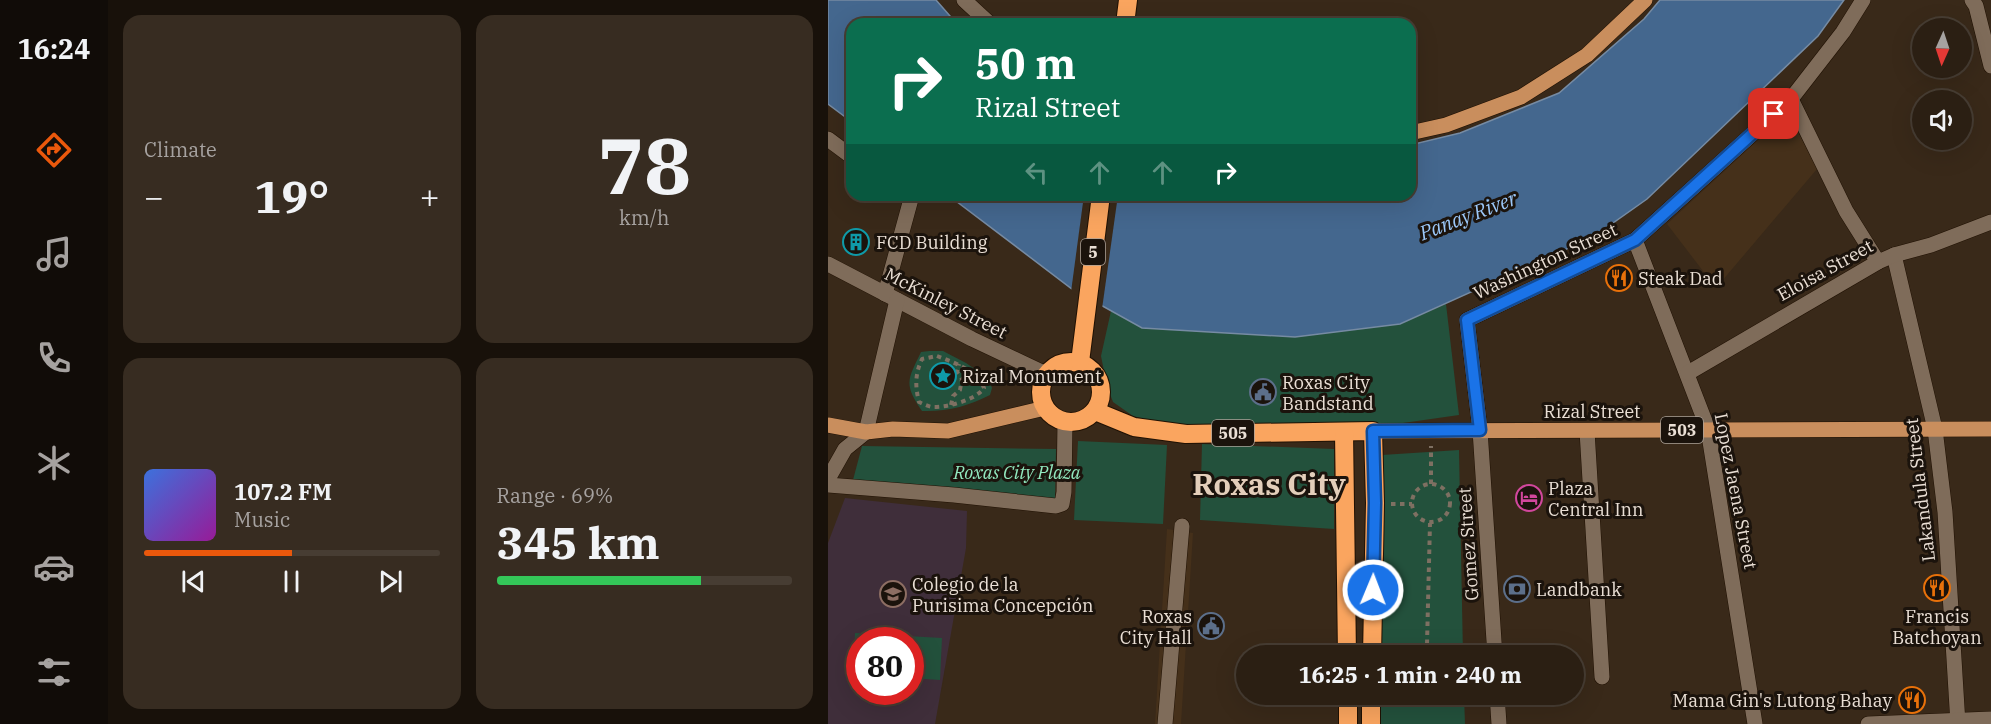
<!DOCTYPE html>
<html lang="en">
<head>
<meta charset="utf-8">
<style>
  body { margin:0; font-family:"IBM Plex Serif",serif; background:#372c21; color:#f1f3f6; height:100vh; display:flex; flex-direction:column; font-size:22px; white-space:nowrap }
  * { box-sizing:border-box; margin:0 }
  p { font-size:20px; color:#a6a2a0 }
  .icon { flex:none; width:33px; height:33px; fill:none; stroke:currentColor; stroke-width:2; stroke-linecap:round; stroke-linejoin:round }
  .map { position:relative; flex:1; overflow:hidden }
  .sheet { display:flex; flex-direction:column; gap:15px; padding:15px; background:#18110a; width:720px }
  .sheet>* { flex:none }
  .guide { position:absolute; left:18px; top:18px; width:570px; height:183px; border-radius:18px; box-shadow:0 6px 24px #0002,0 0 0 2px #473d33; background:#0b6e4f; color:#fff; overflow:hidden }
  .needle { width:39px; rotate:183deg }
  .fabs { position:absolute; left:1084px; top:18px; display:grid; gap:12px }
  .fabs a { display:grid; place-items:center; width:60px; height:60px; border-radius:50%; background:#2b1f13; box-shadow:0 6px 24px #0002,0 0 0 2px #473d33; font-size:30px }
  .speed { position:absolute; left:18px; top:627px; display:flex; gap:12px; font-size:30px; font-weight:700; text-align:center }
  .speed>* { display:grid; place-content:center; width:78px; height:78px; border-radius:50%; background:#2b1f13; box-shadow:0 6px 24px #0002,0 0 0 2px #473d33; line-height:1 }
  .speed .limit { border:9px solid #d22; background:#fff; color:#111 }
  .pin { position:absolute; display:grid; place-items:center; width:51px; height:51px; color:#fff; margin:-26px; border-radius:12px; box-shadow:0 3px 9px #0006 }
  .me { position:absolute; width:66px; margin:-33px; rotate:1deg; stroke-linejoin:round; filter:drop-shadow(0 0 4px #0008) }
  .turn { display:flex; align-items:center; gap:21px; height:126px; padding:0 30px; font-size:27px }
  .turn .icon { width:78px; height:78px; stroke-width:2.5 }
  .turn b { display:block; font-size:42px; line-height:51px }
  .lanes { display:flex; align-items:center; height:57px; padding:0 30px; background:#0003; justify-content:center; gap:30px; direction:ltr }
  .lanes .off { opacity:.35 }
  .big { font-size:45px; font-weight:800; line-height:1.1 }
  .sheet .card { flex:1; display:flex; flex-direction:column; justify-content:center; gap:9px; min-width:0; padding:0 21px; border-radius:18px; background:#372c21 }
  .sheet .dial { align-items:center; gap:0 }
  .dial b { font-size:78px; line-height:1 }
  .song { display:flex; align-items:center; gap:18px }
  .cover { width:72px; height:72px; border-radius:9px; background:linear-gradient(135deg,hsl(220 70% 55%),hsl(300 70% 35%)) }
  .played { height:6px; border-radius:3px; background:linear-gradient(90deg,#ea580c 50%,#473d33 50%) }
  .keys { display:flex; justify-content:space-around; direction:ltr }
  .heat { display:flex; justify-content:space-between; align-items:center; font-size:33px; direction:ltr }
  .charge { height:9px; border-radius:4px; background:linear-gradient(90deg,#34c759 69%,#473d33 0) }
  .sheet .tiles { flex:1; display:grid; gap:15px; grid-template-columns:repeat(2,1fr) }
  .trip { position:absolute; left:408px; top:645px; width:348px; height:60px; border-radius:30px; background:#2b1f13; box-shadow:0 6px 24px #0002,0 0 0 2px #473d33; font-weight:800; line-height:60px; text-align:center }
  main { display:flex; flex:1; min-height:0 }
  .menu { display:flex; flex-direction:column; width:108px; justify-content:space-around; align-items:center; background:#110c08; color:#a6a2a0 }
  .menu .icon { width:42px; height:42px }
  .menu .selected { color:#ea580c }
  .menu b { font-size:27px; color:#f1f3f6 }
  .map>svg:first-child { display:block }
  .built { fill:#45301a }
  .education { fill:#3f2e3a; fill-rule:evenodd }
  .green { fill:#23513c }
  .water { fill:#44678e; stroke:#768ba3; stroke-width:1.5 }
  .pier { fill:#392919 }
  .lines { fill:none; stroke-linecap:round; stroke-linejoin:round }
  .minor-casing { stroke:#201103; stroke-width:16 }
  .major-casing { stroke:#201103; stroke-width:16 }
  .highway-casing { stroke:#201103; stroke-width:20 }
  .path { stroke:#7e7062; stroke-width:4; stroke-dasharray:4.5 4.5; stroke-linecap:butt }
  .minor { stroke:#7f6c5a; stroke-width:15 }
  .major { stroke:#c98e5d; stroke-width:15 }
  .highway { stroke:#faa55f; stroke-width:18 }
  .route-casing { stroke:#114b97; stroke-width:15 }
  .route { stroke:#1a73e8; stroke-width:10 }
  .labels { text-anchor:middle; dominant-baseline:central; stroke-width:6; stroke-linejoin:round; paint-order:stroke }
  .shield { fill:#1b130c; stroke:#aca299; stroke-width:1.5 }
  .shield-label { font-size:16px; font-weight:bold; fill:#eadfd5 }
  .poi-label { font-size:18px; fill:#eadfd5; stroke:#1b130c; text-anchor:start }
  .street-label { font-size:18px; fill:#eadfd5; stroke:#1b130c }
  .park-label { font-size:18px; font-style:italic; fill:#92e9bf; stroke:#1b130c }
  .water-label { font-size:20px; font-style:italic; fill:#9cc8f9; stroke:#1b130c }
  .town-label { font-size:30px; font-weight:bold; fill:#e3ceba; stroke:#1b130c }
</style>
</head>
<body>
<main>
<nav class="menu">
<b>16:24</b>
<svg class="icon selected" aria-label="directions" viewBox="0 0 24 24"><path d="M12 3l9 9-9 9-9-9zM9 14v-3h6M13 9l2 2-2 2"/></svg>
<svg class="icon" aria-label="music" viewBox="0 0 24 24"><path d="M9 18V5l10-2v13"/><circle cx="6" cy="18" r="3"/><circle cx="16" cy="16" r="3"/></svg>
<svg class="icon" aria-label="phone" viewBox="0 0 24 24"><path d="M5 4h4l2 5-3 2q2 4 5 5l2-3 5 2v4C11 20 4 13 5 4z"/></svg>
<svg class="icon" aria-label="climate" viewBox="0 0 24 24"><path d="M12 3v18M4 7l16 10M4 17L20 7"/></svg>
<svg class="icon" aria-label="car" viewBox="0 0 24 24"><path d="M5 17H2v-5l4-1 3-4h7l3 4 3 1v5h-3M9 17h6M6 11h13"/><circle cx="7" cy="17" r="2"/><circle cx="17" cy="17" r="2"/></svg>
<svg class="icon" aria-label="filters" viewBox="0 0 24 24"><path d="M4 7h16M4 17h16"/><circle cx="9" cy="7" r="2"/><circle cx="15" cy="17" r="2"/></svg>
</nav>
<section class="sheet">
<div class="tiles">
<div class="card"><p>Climate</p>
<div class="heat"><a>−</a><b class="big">19°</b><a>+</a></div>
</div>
<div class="card dial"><b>78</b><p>km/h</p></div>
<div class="card">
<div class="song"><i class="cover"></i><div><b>107.2 FM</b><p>Music</p></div></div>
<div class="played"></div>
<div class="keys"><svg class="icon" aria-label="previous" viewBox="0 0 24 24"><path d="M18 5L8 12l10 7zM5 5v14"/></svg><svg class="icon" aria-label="pause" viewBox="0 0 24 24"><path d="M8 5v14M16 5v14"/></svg><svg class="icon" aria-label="next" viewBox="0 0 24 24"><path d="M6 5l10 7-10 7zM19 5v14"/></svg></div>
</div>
<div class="card"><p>Range · 69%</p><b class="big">345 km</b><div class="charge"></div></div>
</div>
</section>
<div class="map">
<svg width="1163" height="724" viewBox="0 0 1163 724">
  <rect width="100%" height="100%" fill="#392919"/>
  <g class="built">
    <polygon points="960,112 989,169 888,288 839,224"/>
    <polygon points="339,529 365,533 353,724 327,724"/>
  </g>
  <path class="education" d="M17,498L139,511L138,548L107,724H0V543ZM32,640H82V692H32Z"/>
  <g class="green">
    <polygon points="618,304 631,415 568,424 346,426 305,416 285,402 279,386 273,356 283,311 314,328 572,324"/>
    <path d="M101,351H115L138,363L160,378L164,388L162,395C141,406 118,412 94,411C76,384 79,381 93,352Z"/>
    <polygon points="250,441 339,445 335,524 246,520"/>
    <polygon points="374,444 506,449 506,529 372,520"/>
    <polygon points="34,446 228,449 227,499 25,480"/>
    <polygon points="631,450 635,655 553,656 554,455"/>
    <polygon points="27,633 114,638 112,680 83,678 82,640 32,640 31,675 25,675"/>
    <polygon points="552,695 636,695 637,724 552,724"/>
  </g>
  <g class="water">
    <polygon points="0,0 108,0 129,24 24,24 24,122 0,104"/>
    <polygon points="832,0 1016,0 990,36 819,199 765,237 572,324 467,337 314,328 244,289 120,195 582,195 582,145 632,133 731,93 816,19"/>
  </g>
  <polygon class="pier" points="256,195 290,195 274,309 243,292"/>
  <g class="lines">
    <defs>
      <g id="minor">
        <polyline points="136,0 162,24"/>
        <polyline points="1144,0 1148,6 1163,66"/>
        <polyline points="963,99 1018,211 1050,262"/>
        <polyline points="0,139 24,157"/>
        <polyline points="807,240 880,429 927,724"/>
        <polyline points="1066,255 1107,429 1117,512 1130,724"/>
        <polyline points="0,264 144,339 218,374"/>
        <polyline points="57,294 83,199 78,195"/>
        <polyline points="860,373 1050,262 1066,255 1103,245 1163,222"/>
        <polyline points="759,431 774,677"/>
        <polyline points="0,479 17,449 38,432 69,300"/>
        <polyline points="0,485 126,495 228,506 234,504 236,492 237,422"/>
        <polyline points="667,656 652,430 639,320 807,240 963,99 1015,32 1035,0"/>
        <polyline points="669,694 671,724"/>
        <polyline points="337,724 354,526"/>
        <polyline points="1040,724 1163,719"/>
      </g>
      <g id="major">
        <polyline points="582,133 618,125 693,97 759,55 817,0"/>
        <polyline points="0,425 38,432 65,429 120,431 217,408"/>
        <polyline points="545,431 1163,429"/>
      </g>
      <g id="highway">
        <polyline points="297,24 300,0"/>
        <circle cx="243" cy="392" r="30"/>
        <polyline points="252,362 273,195"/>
        <polyline points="267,411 306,427 358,434 545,431 547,503 544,656"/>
        <polyline points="516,432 519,656"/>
        <polyline points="520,694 520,724"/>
        <polyline points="543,724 543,694"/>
      </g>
    </defs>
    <use href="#minor" class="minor-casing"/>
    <use href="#major" class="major-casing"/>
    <use href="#highway" class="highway-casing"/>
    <g class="path">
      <path d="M109,356C127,363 148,370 156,388C148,400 118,408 104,407C99,406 95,404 91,402C87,386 87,374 94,359Z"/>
      <polyline points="123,405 125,396 132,390 134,379 129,372 131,364"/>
      <circle cx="603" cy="503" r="19"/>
      <polyline points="603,484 603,446"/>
      <polyline points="563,504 584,504"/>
      <polyline points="599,644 602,523"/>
    </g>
    <use href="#minor" class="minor"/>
    <use href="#major" class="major"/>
    <use href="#highway" class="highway"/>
  </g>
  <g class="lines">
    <defs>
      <polyline id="route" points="545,590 547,503 545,431 652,430 639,320 807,240 946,114"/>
    </defs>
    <use href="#route" class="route-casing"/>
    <use href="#route" class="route"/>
  </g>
  <defs>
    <symbol id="building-ring" viewBox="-11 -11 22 22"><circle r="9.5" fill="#1b130c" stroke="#0f9aa8" stroke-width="1.5"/><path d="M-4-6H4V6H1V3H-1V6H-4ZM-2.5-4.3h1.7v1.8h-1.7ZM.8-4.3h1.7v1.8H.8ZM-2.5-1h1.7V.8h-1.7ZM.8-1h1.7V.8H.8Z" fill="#0f9aa8"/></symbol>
    <symbol id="restaurant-ring" viewBox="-11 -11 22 22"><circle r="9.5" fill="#1b130c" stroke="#e8710a" stroke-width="1.5"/><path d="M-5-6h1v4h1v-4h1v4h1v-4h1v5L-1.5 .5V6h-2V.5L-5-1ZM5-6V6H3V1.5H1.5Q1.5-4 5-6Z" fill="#e8710a"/></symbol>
    <symbol id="sight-ring" viewBox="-11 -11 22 22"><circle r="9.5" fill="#1b130c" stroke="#0f9aa8" stroke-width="1.5"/><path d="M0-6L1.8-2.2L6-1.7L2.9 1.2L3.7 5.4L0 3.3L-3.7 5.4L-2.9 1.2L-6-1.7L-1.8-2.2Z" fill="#0f9aa8"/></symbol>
    <symbol id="civic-ring" viewBox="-11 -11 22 22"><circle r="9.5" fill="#1b130c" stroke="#5c6f8a" stroke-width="1.5"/><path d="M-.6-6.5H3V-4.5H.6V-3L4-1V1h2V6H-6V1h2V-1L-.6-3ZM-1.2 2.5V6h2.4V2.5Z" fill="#5c6f8a"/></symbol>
    <symbol id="hotel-ring" viewBox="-11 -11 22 22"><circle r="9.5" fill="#1b130c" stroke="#d1479c" stroke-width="1.5"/><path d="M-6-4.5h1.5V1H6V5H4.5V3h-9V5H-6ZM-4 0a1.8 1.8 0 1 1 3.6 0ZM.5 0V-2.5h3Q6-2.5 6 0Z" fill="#d1479c"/></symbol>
    <symbol id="bank-ring" viewBox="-11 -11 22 22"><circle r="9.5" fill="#1b130c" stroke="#5c6f8a" stroke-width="1.5"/><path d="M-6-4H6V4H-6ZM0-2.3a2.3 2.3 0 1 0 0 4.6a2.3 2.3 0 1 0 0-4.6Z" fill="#5c6f8a"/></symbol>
    <symbol id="university-ring" viewBox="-11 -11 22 22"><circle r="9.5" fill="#1b130c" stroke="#8d6e63" stroke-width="1.5"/><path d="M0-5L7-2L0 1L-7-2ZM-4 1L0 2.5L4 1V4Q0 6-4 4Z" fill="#8d6e63"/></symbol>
  </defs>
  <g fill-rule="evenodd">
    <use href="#building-ring" x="13" y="227" width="30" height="30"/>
    <use href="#restaurant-ring" x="776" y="263" width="30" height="30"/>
    <use href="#sight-ring" x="100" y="361" width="30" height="30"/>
    <use href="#civic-ring" x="420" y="377" width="30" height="30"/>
    <use href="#hotel-ring" x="686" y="483" width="30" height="30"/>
    <use href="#restaurant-ring" x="1094" y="573" width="30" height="30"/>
    <use href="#bank-ring" x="674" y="574" width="30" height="30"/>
    <use href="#university-ring" x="50" y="579" width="30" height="30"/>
    <use href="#civic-ring" x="368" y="611" width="30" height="30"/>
    <use href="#restaurant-ring" x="1069" y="685" width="30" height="30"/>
  </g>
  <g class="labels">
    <g class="shield">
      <rect x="253" y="239" width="24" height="26" rx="4.5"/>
      <rect x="833" y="417" width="42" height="26" rx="4.5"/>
      <rect x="384" y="420" width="42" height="26" rx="4.5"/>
    </g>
    <g class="shield-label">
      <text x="265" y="252">5</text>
      <text x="854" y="430">503</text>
      <text x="405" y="433">505</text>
    </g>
    <g class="poi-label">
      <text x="48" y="242">FCD Building</text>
      <text x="810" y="278">Steak Dad</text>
      <text x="134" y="376">Rizal Monument</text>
      <text x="454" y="382">Roxas City<tspan x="454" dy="21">Bandstand</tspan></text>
      <text x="720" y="488">Plaza<tspan x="720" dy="21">Central Inn</tspan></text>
      <text x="84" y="584">Colegio de la<tspan x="84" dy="21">Purisima Concepción</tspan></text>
      <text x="708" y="589">Landbank</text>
      <text x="364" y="616" text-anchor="end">Roxas<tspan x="364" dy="21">City Hall</tspan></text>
      <text x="1109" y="616" text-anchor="middle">Francis<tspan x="1109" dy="21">Batchoyan</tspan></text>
      <text x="1064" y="700" text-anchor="end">Mama Gin's Lutong Bahay</text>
    </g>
    <g class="street-label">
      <text transform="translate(717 261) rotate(-25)">Washington Street</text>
      <text transform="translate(997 270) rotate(-29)">Eloisa Street</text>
      <text transform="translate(118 303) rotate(27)">McKinley Street</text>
      <text x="764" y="411">Rizal Street</text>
      <text transform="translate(1092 490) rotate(-97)">Lakandula Street</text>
      <text transform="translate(908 491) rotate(79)">Lopez Jaena Street</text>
      <text transform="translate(640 544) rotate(-94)">Gomez Street</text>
    </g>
    <g class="park-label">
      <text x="189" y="472">Roxas City Plaza</text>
    </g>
    <g class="water-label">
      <text transform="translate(640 215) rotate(-21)">Panay River</text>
    </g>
    <g class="town-label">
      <text x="441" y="483">Roxas City</text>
    </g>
  </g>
</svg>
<div class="fabs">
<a><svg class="needle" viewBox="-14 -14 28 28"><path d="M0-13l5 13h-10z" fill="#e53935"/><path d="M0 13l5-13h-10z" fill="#a6a2a0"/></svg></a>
<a><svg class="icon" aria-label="sound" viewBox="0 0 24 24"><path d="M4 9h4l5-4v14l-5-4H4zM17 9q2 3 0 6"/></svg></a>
</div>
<div class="speed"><div class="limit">80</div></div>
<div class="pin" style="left:946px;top:114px;background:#d93025"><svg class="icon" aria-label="arrive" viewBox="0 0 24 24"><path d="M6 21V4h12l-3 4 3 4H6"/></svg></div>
<svg class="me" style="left:545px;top:590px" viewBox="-20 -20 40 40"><circle r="17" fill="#1a73e8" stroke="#fff" stroke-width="3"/><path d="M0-11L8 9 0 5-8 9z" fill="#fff"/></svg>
<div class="trip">16:25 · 1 min · 240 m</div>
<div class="guide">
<div class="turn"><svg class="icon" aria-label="right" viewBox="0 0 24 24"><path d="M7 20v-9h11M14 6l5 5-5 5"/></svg><div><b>50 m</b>Rizal Street</div></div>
<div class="lanes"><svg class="icon off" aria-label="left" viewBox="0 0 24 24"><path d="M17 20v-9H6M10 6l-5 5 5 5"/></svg><svg class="icon off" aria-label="ahead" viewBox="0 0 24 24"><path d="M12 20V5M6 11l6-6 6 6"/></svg><svg class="icon off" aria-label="ahead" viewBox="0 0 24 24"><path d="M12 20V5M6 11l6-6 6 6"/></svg><svg class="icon" aria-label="right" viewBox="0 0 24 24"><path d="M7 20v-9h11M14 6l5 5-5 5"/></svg></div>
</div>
</div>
</main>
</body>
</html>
